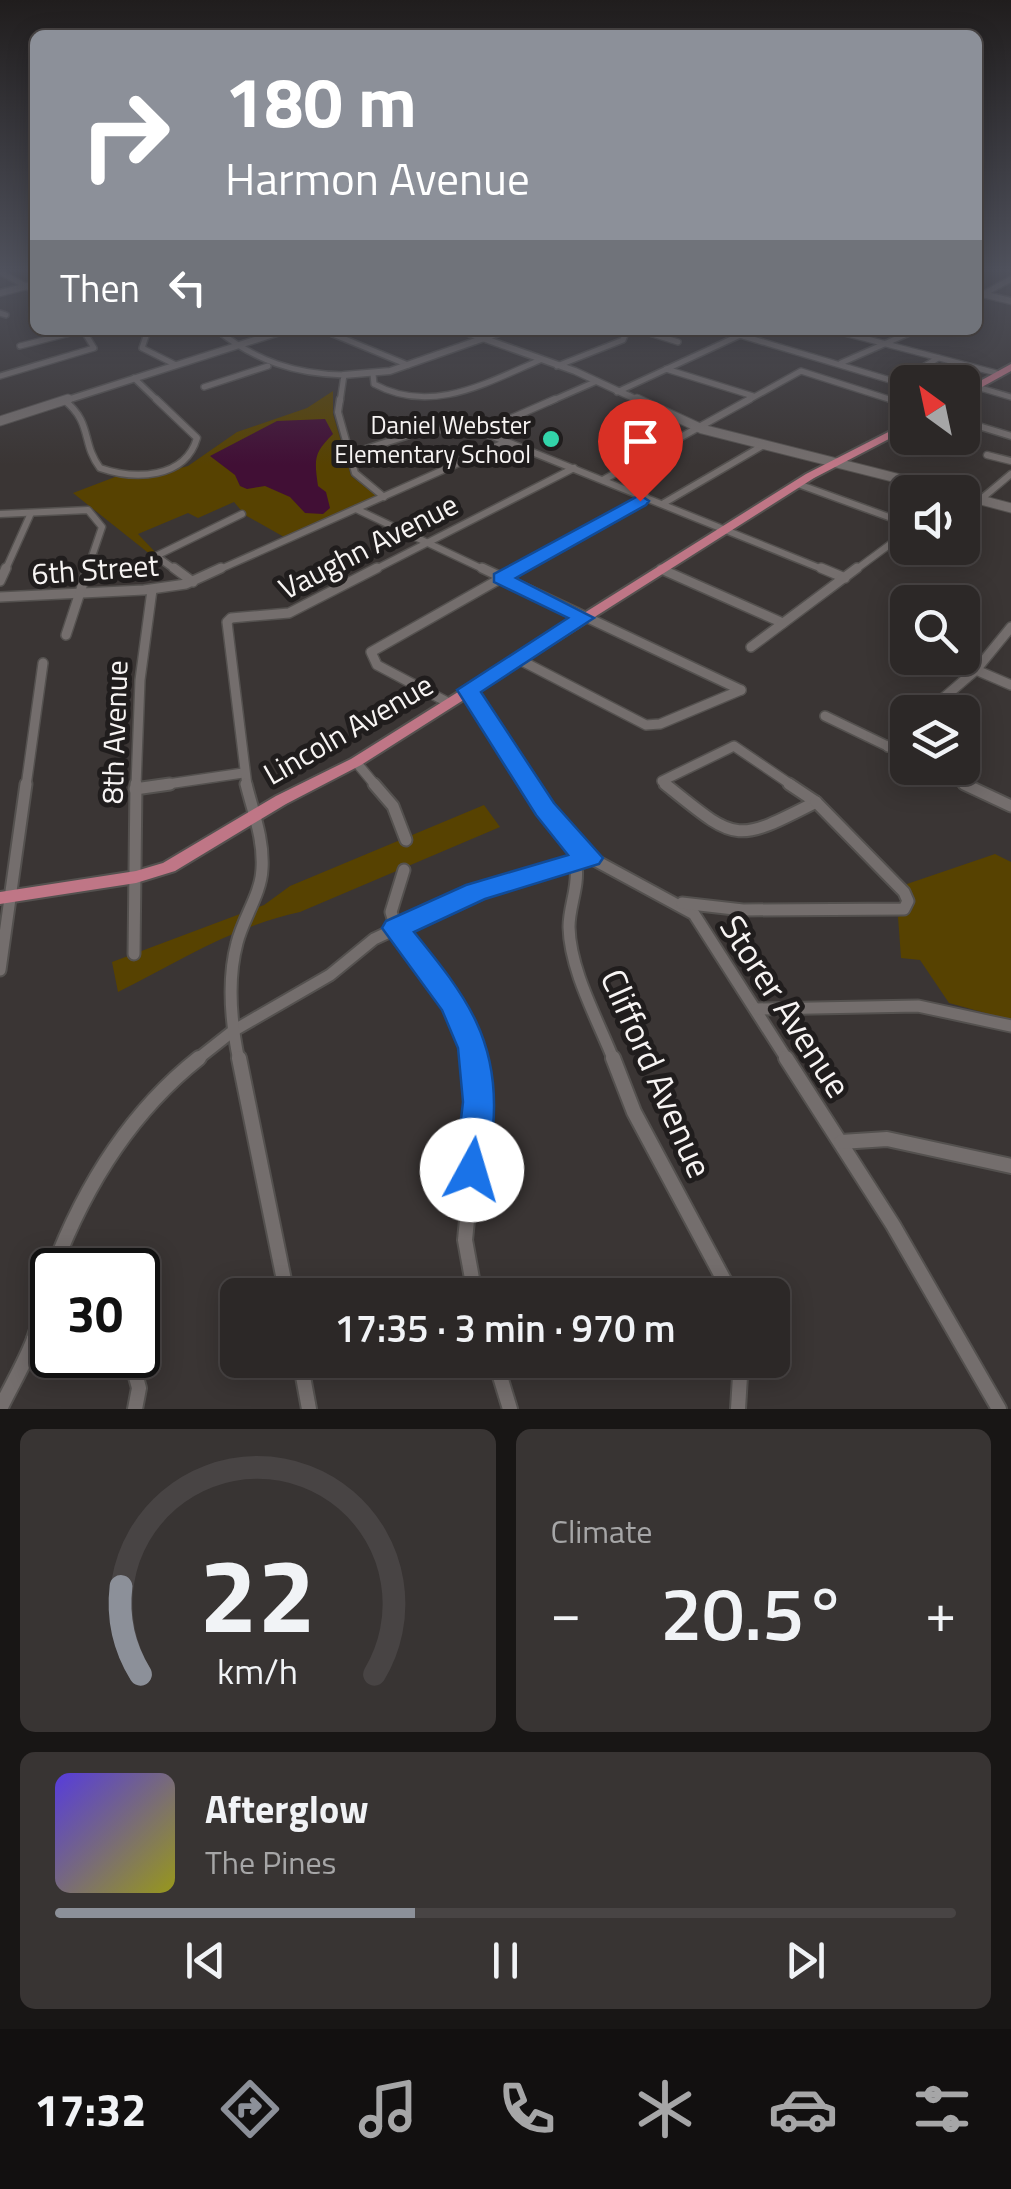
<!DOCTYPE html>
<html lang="en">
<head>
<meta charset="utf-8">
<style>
  body { margin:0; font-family:"Titillium Web",sans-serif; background:#383433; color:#f1f3f6; height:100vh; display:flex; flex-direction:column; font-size:38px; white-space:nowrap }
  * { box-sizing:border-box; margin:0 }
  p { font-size:32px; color:#a6a6a7 }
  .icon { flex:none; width:55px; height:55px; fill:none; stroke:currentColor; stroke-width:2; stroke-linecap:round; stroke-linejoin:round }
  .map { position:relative; height:1409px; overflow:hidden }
  .drawer { display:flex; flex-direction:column; gap:20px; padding:20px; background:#181615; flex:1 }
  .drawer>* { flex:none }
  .top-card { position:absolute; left:30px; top:30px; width:952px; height:305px; border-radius:15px; box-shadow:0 5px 25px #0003,0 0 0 2px #484444; background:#8c9099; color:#fff; overflow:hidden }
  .needle { width:65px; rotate:327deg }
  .fabs { position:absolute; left:890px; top:365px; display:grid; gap:20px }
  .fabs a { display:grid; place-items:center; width:90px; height:90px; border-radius:15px; background:#2c2827; box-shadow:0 5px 25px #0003,0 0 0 2px #484444; font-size:50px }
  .speed { position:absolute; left:30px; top:1248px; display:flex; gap:20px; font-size:50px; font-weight:700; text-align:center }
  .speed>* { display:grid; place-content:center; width:130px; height:130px; border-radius:50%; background:#2c2827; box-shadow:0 5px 25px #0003,0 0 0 2px #484444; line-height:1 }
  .speed .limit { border:5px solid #111; border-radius:15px; background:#fff; color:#111 }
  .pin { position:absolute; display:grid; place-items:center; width:85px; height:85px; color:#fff; margin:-102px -42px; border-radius:50% 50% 50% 0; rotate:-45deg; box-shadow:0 0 10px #0007 }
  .pin .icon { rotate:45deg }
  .me { position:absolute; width:110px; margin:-55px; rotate:6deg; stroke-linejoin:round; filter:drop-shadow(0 0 8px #0008) }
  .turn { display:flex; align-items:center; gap:35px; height:210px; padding:0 30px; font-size:45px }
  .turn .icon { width:130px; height:130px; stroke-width:2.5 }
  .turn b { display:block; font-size:70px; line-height:85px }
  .then { display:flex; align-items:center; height:95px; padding:0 30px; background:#0003; gap:20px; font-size:38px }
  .big { font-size:75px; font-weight:600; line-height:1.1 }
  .drawer .tile { flex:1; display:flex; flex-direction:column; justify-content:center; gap:15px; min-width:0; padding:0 35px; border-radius:15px; background:#383433 }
  .drawer .dial { align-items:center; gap:0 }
  .dial svg { height:260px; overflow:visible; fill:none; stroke:#484444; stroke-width:7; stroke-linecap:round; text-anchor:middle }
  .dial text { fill:#f1f3f6; stroke:none }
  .song { display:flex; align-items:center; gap:30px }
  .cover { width:120px; height:120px; border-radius:15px; background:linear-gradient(135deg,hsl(250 70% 55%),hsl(60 70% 35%)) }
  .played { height:10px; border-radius:5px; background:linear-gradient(90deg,#8c9099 40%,#484444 40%) }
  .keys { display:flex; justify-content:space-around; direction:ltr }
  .heat { display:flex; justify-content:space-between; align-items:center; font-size:55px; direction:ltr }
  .drawer .tiles { flex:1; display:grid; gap:20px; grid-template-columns:1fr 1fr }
  .tile:last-child { grid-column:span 2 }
  .trip { position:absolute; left:220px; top:1278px; width:570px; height:100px; border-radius:15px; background:#2c2827; box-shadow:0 5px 25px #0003,0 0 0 2px #484444; font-weight:600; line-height:100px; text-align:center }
  .menu { display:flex; height:160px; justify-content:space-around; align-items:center; background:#121010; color:#a6a6a7 }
  .menu .icon { width:70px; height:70px }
  .menu .selected { color:#8c9099 }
  .menu b { font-size:45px; color:#f1f3f6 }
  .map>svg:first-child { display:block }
  .green { fill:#574201 }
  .water { fill:#410f35 }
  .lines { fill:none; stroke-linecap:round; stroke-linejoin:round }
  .minor-far4-casing { stroke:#54514f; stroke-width:8 }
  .minor-far3-casing { stroke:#54514f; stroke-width:9 }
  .minor-far2-casing { stroke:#54514f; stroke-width:12 }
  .minor-far1-casing { stroke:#54514f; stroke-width:15 }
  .minor-casing { stroke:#54514f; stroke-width:18 }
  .tertiary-far1-casing { stroke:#54514f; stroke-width:9 }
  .tertiary-casing { stroke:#54514f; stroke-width:11 }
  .primary-casing { stroke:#54514f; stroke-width:4 }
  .minor-far4 { stroke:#746e6d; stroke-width:5 }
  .minor-far3 { stroke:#746e6d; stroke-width:6 }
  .minor-far2 { stroke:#746e6d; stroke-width:9 }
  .minor-far1 { stroke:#746e6d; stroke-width:11 }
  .minor { stroke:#746e6d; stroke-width:14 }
  .tertiary-far1 { stroke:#746e6d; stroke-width:6 }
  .tertiary { stroke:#746e6d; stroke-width:9 }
  .primary { fill:#bf7686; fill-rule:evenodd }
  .route { fill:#1a73e8; stroke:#114b97; stroke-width:2.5 }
  .poi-dot { fill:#32d4a9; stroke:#201d1d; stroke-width:4 }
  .labels { text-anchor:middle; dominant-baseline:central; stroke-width:10; stroke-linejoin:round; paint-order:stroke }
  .far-poi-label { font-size:25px; fill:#f7f4f3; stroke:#201d1d; text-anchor:end }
  .street-label { font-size:30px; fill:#f7f4f3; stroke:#201d1d }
  .near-street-label { font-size:35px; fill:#f7f4f3; stroke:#201d1d }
</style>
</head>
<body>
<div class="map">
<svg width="1011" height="1409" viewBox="0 0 1011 1409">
  <rect width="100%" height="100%" fill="#3a3534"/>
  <g class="green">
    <polygon points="333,391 333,414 351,476 377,496 284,537 245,515 234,502 198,518 188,513 138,534 156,553 151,555 73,493 115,477 151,476 188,466 237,432 307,408"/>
    <path d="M484,805L500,827L300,912C234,926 178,962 118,992L112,962L264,905L290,886Z"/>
    <polygon points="995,854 1011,862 1011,1020 949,1003 920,960 901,958 898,917 911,911 915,901 904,885"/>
  </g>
  <path class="water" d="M325,419L333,434C314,453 314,458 318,486L326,492L330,508L323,514L305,513L290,497L265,486L247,489L240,486L235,475L210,456L277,421Z"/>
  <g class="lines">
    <defs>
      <g id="minor-far4">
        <polyline points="0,272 35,291"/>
        <polyline points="978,297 1011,279"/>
        <polyline points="0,313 6,315"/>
        <polyline points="148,330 142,348 176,365"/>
        <path d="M217,330C256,361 295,374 344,375L340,402"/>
        <polyline points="323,330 408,365"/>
        <polyline points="640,330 678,342"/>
        <polyline points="723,330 890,380 907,377 938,358"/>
        <polyline points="833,330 1000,374"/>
        <polyline points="20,346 82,330"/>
        <polyline points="841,363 916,330"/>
        <polyline points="557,366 623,340 627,330"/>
        <polyline points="666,369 753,396"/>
        <path d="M373,374L374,384C431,415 486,383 540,360"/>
        <polyline points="0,376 94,348 83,330"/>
        <polyline points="134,378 159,402"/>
        <polyline points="204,387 268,366"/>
        <polyline points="977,387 1011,397"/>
        <polyline points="617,392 751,330"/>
        <polyline points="549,402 597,381"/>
        <polyline points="745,402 801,371 898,402"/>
      </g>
      <g id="minor-far3">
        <polyline points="340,399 338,412 355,473 384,497"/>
        <polyline points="890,399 908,405"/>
        <path d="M64,400C93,423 81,443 100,468C135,480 185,479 197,438L156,399"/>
        <polyline points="962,421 1011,436"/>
        <polyline points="482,431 555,399"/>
        <polyline points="606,432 652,409"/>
        <polyline points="350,454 425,430 475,429 827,571"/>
        <polyline points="987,455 1011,461"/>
        <polyline points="603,480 750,399"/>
        <polyline points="798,484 908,524"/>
        <polyline points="980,500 1011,474"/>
        <polyline points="664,503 762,446"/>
        <polyline points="356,509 487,571"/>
        <polyline points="0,514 88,510 102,527 87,571"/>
        <polyline points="661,569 665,571"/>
        <polyline points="5,571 31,513"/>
        <polyline points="177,571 156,556 242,514"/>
        <polyline points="216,571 506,442"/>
        <polyline points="372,571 574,468"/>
        <polyline points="515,571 646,497"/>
        <polyline points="854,571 908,531"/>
      </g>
      <g id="minor-far2">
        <polyline points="174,568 193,582"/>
        <polyline points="482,568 741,690"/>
        <polyline points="821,568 845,578"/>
        <polyline points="661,569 783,623"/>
        <polyline points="0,581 6,568"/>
        <polyline points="0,597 144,590 186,584 221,568"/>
        <polyline points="66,635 88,568"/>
        <polyline points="751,647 857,568"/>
        <polyline points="518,659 646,725 660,724 741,690"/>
        <polyline points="976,670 1011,685"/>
        <polyline points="468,690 527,786"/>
        <polyline points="449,703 377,665 371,652 519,568"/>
        <polyline points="927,712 976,670 1011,627"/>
        <polyline points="825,716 908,756"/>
        <polyline points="888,747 908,730"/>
        <polyline points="356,762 376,786"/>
        <polyline points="931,768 969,786"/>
        <polyline points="26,786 43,663"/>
        <polyline points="136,786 140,680 152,590"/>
        <polyline points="154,786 243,773"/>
        <polyline points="247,786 227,622 231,618 289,613 377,568"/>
        <polyline points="668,786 662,781 734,746 793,786"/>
      </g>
      <g id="minor-far1">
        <polyline points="374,784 393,806 406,840"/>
        <polyline points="526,784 557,828 587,856 694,914 788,1061"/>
        <path d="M665,784C737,842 734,844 816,802"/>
        <polyline points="789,784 816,802"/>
        <polyline points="964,784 1011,806"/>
        <polyline points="135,789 170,784"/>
        <path d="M576,865C579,887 569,906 569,927C570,971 598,1020 614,1061"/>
        <polyline points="404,870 391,912 396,928 454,1004 474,1048 475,1061"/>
        <polyline points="682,903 743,910 904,909 908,901 904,892 816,802"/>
        <polyline points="134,954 136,784"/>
        <polyline points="0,970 26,784"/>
        <polyline points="757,1009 918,1006 1011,1026"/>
        <polyline points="195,1061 233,1031 330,975 374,939 475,892 590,858"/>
        <path d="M239,1061C231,1023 227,980 237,943C243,918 261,894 262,869C264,839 253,812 246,784"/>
      </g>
      <g id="minor">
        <polyline points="239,1058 287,1295"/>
        <polyline points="475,1058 479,1101 465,1240 475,1295"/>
        <polyline points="613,1058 634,1112 732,1295"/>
        <polyline points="786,1058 893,1225 999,1409"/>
        <polyline points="841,1142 887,1139 1011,1166"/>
        <polyline points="34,1339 52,1338"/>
        <polyline points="130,1355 139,1388 135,1409"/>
        <polyline points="300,1360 309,1409"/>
        <polyline points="495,1360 510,1409"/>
        <path d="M0,1409C11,1386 25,1363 34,1339C42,1318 44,1294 52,1272C83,1189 128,1114 199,1058"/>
        <polyline points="738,1409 741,1360"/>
      </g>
      <g id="tertiary-far1">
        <polyline points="0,293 35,284"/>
        <polyline points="978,293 1011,301"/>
        <polyline points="460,330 575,371 642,402"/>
        <polyline points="344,375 390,371 507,330"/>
        <polyline points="61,402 286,330"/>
      </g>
      <g id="tertiary">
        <polyline points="637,399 702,429 952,492"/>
        <polyline points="0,421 68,399"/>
        <polyline points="962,495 1011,508"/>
      </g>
      <g id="primary">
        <polygon points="1011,364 1011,371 962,398 962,391"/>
        <polygon points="908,422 908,429 814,478 361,765 286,804 175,871 136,883 0,904 0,892 136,871 163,863 276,796 351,759 806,474"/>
      </g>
    </defs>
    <use href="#minor-far4" class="minor-far4-casing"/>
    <use href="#minor-far3" class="minor-far3-casing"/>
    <use href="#minor-far2" class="minor-far2-casing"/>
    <use href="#minor-far1" class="minor-far1-casing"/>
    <use href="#minor" class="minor-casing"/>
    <use href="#tertiary-far1" class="tertiary-far1-casing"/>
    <use href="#tertiary" class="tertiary-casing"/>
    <use href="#primary" class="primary-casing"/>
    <use href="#minor-far4" class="minor-far4"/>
    <use href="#minor-far3" class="minor-far3"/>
    <use href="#minor-far2" class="minor-far2"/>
    <use href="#minor-far1" class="minor-far1"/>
    <use href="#minor" class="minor"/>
    <use href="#tertiary-far1" class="tertiary-far1"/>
    <use href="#tertiary" class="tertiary"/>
    <use href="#primary" class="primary"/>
  </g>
  <linearGradient id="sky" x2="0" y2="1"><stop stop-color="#201d1d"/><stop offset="0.58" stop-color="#4f515c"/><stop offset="1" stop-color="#4f515c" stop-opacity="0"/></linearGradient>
  <rect width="1011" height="465" fill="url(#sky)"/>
  <path class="route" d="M640,495L649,501L646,505L516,578L594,618L481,692L554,803L603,858L599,864L485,899L414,932C466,996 501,1041 493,1128C492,1146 492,1165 484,1181L472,1186L460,1181L455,1170L463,1102L458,1048L442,1010L382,928L386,921L466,885L568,855L536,815L457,690L568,618L494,582V574Z"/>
  <circle class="poi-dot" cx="551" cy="439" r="10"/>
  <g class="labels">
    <g class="far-poi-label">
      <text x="531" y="425">Daniel Webster<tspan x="531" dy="29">Elementary School</tspan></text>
    </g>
    <g class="street-label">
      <text transform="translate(368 546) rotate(-27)">Vaughn Avenue</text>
      <text transform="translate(95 569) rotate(-4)">6th Street</text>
      <text transform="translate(348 729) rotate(-30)">Lincoln Avenue</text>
      <text transform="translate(114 732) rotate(-88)">8th Avenue</text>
    </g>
    <g class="near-street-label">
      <text transform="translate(786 1006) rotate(57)">Storer Avenue</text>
      <text transform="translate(657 1073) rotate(66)">Clifford Avenue</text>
    </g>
  </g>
</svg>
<div class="fabs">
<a><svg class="needle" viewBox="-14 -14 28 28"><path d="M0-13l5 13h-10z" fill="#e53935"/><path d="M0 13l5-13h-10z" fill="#a6a6a7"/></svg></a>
<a><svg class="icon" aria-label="sound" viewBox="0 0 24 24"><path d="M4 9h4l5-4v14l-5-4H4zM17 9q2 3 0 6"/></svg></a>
<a><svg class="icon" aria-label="search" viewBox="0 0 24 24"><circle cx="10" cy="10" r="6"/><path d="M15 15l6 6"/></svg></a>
<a><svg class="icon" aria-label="layers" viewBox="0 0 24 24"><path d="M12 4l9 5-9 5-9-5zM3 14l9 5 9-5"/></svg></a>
</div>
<div class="speed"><div class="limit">30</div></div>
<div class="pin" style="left:640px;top:501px;background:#d93025"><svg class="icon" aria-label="arrive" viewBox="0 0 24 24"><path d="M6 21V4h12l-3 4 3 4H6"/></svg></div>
<svg class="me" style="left:472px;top:1170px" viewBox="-20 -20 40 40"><circle r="19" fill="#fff"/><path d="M0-13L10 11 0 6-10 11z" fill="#1a73e8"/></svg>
<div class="trip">17:35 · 3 min · 970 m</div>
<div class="top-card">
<div class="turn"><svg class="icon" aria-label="right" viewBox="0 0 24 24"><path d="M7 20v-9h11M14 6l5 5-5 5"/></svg><div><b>180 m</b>Harmon Avenue</div></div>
<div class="then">Then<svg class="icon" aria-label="left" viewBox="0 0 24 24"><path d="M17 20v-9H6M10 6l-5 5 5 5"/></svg></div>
</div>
</div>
<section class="drawer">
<div class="tiles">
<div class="tile dial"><svg viewBox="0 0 100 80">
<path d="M14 69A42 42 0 1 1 86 69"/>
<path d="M14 69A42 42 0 0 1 8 42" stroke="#8c9099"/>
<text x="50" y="56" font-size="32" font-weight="700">22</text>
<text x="50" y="72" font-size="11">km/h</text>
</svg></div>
<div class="tile"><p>Climate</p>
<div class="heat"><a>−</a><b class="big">20.5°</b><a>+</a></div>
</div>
<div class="tile">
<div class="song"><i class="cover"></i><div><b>Afterglow</b><p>The Pines</p></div></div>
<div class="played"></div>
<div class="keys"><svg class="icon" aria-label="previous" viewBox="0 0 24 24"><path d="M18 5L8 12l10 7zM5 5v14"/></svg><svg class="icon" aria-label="pause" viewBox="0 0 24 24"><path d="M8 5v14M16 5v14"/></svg><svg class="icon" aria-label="next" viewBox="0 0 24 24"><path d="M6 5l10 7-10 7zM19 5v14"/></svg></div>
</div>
</div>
</section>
<nav class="menu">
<b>17:32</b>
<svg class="icon selected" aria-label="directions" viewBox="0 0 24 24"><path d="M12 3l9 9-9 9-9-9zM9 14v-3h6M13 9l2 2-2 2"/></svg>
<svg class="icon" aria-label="music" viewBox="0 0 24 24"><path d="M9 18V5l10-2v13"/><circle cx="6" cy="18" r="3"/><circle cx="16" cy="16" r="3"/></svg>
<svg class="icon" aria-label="phone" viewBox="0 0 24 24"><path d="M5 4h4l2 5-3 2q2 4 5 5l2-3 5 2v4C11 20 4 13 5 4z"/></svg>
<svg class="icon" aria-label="climate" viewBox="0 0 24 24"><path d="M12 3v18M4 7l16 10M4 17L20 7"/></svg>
<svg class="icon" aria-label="car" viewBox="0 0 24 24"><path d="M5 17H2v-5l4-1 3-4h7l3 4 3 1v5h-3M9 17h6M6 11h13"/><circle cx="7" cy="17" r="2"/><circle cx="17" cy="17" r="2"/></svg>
<svg class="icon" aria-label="filters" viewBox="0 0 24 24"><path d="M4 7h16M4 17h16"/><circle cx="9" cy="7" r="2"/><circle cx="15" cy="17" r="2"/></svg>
</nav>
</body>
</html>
